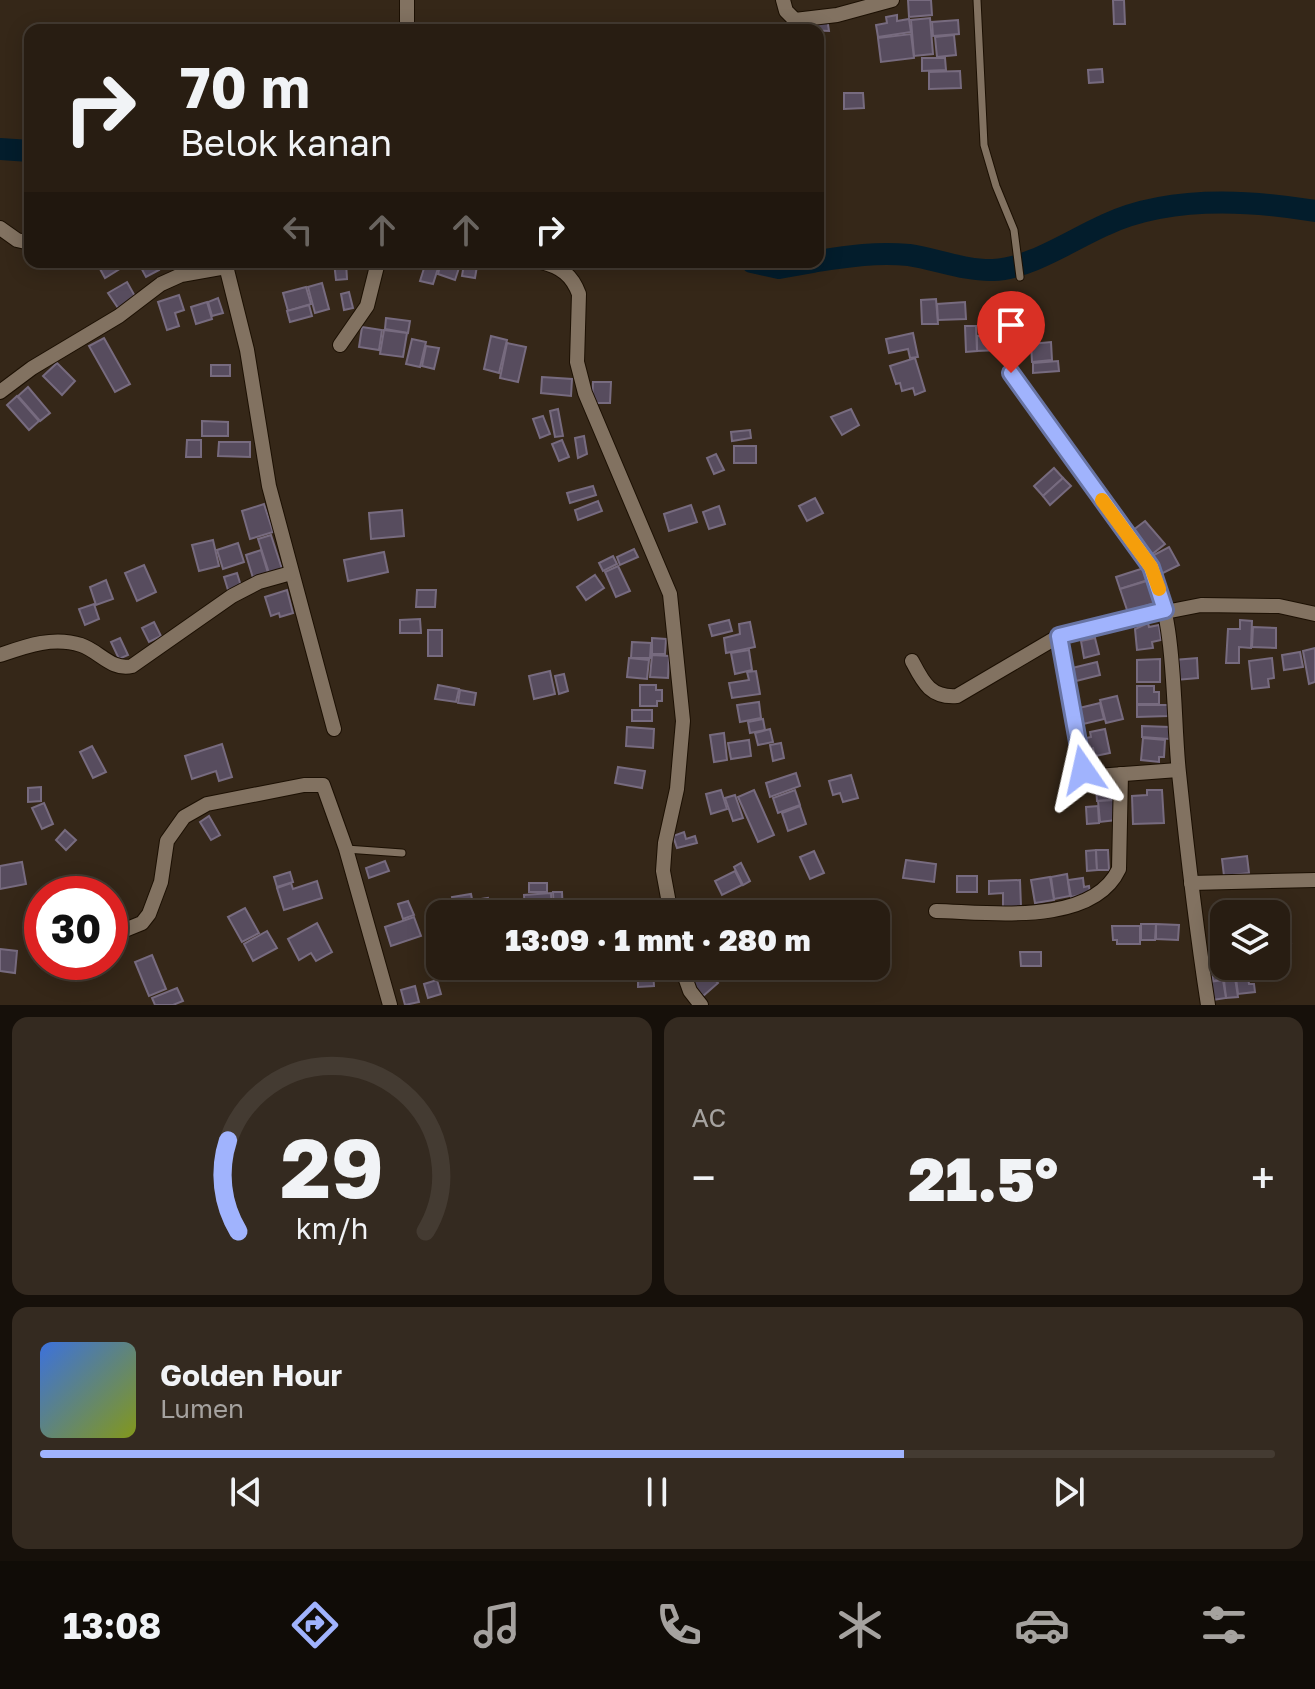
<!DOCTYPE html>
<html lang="id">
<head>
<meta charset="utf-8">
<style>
  body { margin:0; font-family:"Golos Text",sans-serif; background:#342a20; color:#f1f3f6; height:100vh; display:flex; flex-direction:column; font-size:30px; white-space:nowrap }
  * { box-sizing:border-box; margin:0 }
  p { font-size:26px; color:#a5a29f }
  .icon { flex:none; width:44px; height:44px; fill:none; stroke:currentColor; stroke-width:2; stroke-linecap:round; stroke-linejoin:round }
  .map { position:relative; height:1005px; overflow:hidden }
  .side { display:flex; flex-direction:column; gap:12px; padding:12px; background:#16100a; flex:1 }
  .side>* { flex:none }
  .banner { position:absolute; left:24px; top:24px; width:800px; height:244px; border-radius:16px; box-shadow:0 4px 20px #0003,0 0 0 2px #443b32; background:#281d12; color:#f1f3f6; overflow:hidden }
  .buttons { position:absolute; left:1210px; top:900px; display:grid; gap:16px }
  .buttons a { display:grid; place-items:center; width:80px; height:80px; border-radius:16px; background:#281d12; box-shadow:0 4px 20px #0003,0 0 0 2px #443b32; font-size:40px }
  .speed { position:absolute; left:24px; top:876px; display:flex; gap:16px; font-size:40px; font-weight:700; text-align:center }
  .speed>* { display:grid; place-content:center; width:104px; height:104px; border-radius:50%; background:#281d12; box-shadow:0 4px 20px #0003,0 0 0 2px #443b32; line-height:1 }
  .speed .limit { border:12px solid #d22; background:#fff; color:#111 }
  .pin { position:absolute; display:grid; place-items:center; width:68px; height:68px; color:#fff; margin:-82px -34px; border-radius:50% 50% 50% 0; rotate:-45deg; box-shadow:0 0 8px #0007 }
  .pin .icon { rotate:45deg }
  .me { position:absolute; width:88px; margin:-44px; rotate:349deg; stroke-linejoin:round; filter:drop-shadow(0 0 6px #0008) }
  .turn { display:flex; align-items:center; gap:28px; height:168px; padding:0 24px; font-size:36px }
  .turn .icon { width:104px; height:104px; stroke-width:2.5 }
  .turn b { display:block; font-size:56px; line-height:68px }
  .lanes { display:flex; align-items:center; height:76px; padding:0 24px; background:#0003; justify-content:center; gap:40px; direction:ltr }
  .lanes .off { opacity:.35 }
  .big { font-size:60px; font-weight:800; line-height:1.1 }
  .side .tile { flex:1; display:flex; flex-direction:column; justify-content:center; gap:12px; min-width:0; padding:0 28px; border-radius:16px; background:#342a20 }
  .side .dial { align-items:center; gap:0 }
  .dial svg { height:208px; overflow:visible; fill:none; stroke:#443b32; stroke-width:7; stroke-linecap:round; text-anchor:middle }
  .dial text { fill:#f1f3f6; stroke:none }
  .song { display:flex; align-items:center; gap:24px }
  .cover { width:96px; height:96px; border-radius:12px; background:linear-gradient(135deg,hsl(220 70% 55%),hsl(70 70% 35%)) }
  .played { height:8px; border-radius:4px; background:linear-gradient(90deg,#a0b3fd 70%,#443b32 70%) }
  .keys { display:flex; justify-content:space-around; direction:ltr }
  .heat { display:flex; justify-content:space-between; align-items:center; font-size:44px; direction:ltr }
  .side .tiles { flex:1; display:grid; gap:12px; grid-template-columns:1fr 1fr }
  .tile:last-child { grid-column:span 2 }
  .trip { position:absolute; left:426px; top:900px; width:464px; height:80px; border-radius:16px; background:#281d12; box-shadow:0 4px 20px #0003,0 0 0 2px #443b32; font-weight:800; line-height:80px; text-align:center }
  .tabs { display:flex; height:128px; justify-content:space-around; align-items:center; background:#100c07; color:#a5a29f }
  .tabs .icon { width:56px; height:56px }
  .tabs .on { color:#a0b3fd }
  .tabs b { font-size:36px; color:#f1f3f6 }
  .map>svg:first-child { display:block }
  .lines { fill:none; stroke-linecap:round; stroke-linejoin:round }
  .river { stroke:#031d2c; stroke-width:22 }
  .building { fill:#574c5e; stroke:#776b7f; stroke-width:2 }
  .lane-casing { stroke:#1c1003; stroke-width:9 }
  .street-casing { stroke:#1c1003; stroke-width:16 }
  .lane { stroke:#827261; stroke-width:7 }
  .street { stroke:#827261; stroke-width:14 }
  .route-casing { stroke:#6874a4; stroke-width:20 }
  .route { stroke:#a0b3fd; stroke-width:14 }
  .slow { stroke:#f59e0b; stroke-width:14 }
</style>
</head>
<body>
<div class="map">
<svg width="1315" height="1005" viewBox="0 0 1315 1005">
  <rect width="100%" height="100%" fill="#352718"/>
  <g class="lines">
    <g class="river">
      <polyline points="0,149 30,151"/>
      <path d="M818,261C849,256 877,252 909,255C936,259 966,271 993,270C1029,269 1073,239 1105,225C1167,196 1249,200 1315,211"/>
      <polyline points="752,262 779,268 813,262"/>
    </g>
  </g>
  <g class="building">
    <polygon points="908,0 931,0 932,15 909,17"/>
    <polygon points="1113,0 1124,0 1125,24 1114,24"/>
    <polygon points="897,15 897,21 909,19 911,32 878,37 876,25 887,23 886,17"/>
    <polygon points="827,18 829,31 806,30 805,22"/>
    <polygon points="930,18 933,54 914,56 911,20"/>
    <polygon points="958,20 959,34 933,36 932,22"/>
    <polygon points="911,34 914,58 881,62 878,38"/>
    <polygon points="954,35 956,55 937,57 935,37"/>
    <polygon points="922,58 945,58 946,70 922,71"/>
    <polygon points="1102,69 1103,82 1089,83 1088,70"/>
    <polygon points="960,71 961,88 929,89 929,72"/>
    <polygon points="844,93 863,93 864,108 844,109"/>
    <polygon points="107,262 131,262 105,278 99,267"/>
    <polygon points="138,262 155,262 159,270 146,277"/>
    <polygon points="334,262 346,262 347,279 336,280"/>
    <polygon points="426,262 440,262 433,284 420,281"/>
    <polygon points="441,262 459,268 455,280 438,274"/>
    <polygon points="464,264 477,266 475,278 462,276"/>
    <polygon points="127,282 136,298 118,308 108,293"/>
    <polygon points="322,283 329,309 315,313 308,287"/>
    <polygon points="306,287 311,304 288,311 283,293"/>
    <polygon points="349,292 353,308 344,310 341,294"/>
    <polygon points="179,295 184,310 175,313 179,326 167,330 158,302"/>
    <polygon points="218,298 223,313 212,316 208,302"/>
    <polygon points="936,299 938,324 922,324 921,300"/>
    <polygon points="207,302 212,319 196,324 191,307"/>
    <polygon points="965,302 966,319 938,320 937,304"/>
    <polygon points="309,305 312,316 290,322 287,311"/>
    <polygon points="386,318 410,321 408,333 385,329"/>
    <polygon points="965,326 976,326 977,351 966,352"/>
    <polygon points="362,327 382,330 379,350 359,347"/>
    <polygon points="384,330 407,333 403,357 380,354"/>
    <polygon points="913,333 918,357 910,358 908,349 889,353 886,339"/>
    <polygon points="999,335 1000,350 977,351 977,336"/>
    <polygon points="491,336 507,340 499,373 484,369"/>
    <polygon points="104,338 130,384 115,392 89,346"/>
    <polygon points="412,339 426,342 420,367 406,364"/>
    <polygon points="1051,342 1052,360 1032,362 1031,344"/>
    <polygon points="507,343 526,347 518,382 500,378"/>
    <polygon points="426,346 439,348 434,369 422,366"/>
    <polygon points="915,358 925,391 915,395 913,388 902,391 900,383 896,384 890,366"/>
    <polygon points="1058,361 1059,371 1033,373 1033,363"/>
    <polygon points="57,363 75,381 62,395 43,376"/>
    <rect x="211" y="365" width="19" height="11"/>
    <polygon points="542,377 572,379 571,396 541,393"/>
    <polygon points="593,382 611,382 610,403 592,403"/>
    <polygon points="28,387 50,413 40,421 18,396"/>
    <polygon points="17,396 39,421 29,430 7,405"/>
    <polygon points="558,409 563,436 555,437 550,411"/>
    <polygon points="851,409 859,425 842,435 831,417"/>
    <polygon points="543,416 550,434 540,438 533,419"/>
    <polygon points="202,421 228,422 228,436 202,436"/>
    <polygon points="750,430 751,438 732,441 731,432"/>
    <polygon points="584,436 587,454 578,458 575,438"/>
    <polygon points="187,440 201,440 201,457 186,457"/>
    <polygon points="562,440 569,457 559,461 552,444"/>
    <polygon points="219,442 250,442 250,457 218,456"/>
    <rect x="734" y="446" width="22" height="17"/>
    <polygon points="716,454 724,470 714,474 707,458"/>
    <polygon points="1054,468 1063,478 1043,496 1034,486"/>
    <polygon points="1063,478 1071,486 1050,505 1043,496"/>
    <polygon points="593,486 596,495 570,503 567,493"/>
    <polygon points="815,498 823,513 807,521 799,506"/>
    <polygon points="598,501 602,511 578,520 575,510"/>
    <polygon points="264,504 273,532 250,539 242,511"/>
    <polygon points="691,505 697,522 669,531 664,514"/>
    <polygon points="719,506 725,524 709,529 703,512"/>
    <polygon points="402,510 404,536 371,539 369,513"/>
    <polygon points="1145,521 1165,544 1151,555 1132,531"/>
    <polygon points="271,535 282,569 269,573 258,539"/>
    <polygon points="213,540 219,566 199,571 192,545"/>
    <polygon points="238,543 244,562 223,569 217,550"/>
    <polygon points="1169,547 1179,565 1161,574 1152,556"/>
    <polygon points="634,549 638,557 620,565 617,557"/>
    <polygon points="261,550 268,573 253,578 246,555"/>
    <polygon points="384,552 388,572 348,581 344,560"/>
    <polygon points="613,556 617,564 603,571 599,563"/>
    <polygon points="144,565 156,592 137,601 125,573"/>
    <polygon points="618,566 630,591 616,597 605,572"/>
    <polygon points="1147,567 1151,579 1120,589 1116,577"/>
    <polygon points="237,573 241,586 228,590 224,577"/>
    <polygon points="595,575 604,588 586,600 577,587"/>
    <polygon points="106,580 113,599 96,605 90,587"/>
    <polygon points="1150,580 1157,602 1136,609 1138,613 1129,616 1120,589"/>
    <polygon points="287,590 293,613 280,617 279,613 271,616 265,597"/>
    <polygon points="417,590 436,590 435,607 416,607"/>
    <polygon points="94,604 99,619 85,625 79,609"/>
    <polygon points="420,619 421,633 400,633 400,620"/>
    <polygon points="729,620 732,631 712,636 709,625"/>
    <polygon points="1240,620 1252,621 1251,648 1239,647 1239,663 1226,663 1228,629 1240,629"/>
    <polygon points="154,622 161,636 149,642 142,628"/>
    <polygon points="750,622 755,647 726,653 724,638 740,634 739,624"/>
    <polygon points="1148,623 1149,627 1159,625 1161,640 1152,642 1153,648 1137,650 1135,629"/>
    <polygon points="1253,627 1276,628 1276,648 1252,647"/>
    <rect x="428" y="630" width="14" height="26"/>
    <polygon points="120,638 128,655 119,659 111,642"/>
    <polygon points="652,638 666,639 665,654 652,654"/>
    <polygon points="1095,638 1099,654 1084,658 1081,641"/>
    <polygon points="632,642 651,643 650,658 631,658"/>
    <polygon points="1315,648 1315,682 1309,684 1303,651"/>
    <polygon points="749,650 752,670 735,674 731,653"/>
    <polygon points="1300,652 1303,667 1284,670 1282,655"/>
    <polygon points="652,655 669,656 668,678 650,677"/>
    <polygon points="629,658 649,660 647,679 627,677"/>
    <polygon points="1197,658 1198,678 1176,680 1174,660"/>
    <polygon points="1272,658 1274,678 1268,679 1269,687 1252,689 1249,661"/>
    <polygon points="1160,659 1160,682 1137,682 1137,660"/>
    <polygon points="1097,662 1100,675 1072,682 1068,669"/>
    <polygon points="550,671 555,694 534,699 529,676"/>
    <polygon points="756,671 760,694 732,698 729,683 749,680 747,672"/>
    <polygon points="564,674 568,691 559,694 555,676"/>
    <polygon points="438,685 459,689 456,702 435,699"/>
    <polygon points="640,685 656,685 656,690 662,690 662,701 657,701 657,706 640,706"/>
    <polygon points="1137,686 1154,686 1154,692 1159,692 1159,704 1137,704"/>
    <polygon points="460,690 476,693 474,705 458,703"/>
    <polygon points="1117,696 1123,719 1106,723 1100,700"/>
    <polygon points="759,702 761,718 740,722 737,705"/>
    <polygon points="1100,703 1104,719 1079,725 1075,709"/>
    <polygon points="1137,705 1168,705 1168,716 1137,717"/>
    <rect x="632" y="710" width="20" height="11"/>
    <polygon points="763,719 765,730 750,733 748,722"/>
    <polygon points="1142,726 1170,727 1169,739 1142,737"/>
    <polygon points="627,727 654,729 653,748 626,746"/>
    <polygon points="770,729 773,742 758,745 755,733"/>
    <polygon points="1105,729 1110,753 1095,756 1093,748 1085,750 1082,739 1091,737 1090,732"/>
    <polygon points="724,733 727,760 714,762 710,735"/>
    <polygon points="1143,738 1165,740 1164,757 1159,757 1159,762 1141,760"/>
    <polygon points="749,740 751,756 731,759 728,743"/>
    <polygon points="781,743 784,758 773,761 770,745"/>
    <polygon points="222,744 232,777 219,781 216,771 192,779 185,756"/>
    <polygon points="92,746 106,772 93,778 80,752"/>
    <polygon points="618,767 645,771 642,788 615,783"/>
    <polygon points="796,773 800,786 770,797 766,783"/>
    <polygon points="851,775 858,798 843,802 840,793 833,795 829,781"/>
    <polygon points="1117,785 1118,799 1097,801 1096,786"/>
    <polygon points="41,787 41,801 28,802 28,788"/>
    <polygon points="721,790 727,809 711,814 706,794"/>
    <polygon points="754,790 774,835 758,842 738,797"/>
    <polygon points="795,790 800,805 778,813 773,798"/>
    <polygon points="1147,790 1162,790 1164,823 1133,824 1132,796 1147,795"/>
    <polygon points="735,795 743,818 733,821 725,798"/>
    <polygon points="1115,800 1116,820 1100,822 1098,801"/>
    <polygon points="44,803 53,824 42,829 32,808"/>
    <polygon points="800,806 806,824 788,831 782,813"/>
    <polygon points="1098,806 1099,823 1087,824 1086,807"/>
    <polygon points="209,816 220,835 211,840 200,822"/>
    <polygon points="65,830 76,840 66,850 56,840"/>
    <polygon points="684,832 686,839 695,836 697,843 677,848 673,836"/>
    <polygon points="1096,850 1097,870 1087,871 1086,851"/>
    <polygon points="1096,850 1108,850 1109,870 1097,870"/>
    <polygon points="814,851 824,873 810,879 800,857"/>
    <polygon points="1247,856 1249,873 1224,876 1222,859"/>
    <polygon points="906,860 936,864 934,882 903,878"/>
    <polygon points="385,861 389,871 369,878 366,868"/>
    <polygon points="22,862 26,884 0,889 0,866"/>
    <polygon points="741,863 750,881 743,885 734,867"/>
    <polygon points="735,871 742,885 722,895 715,881"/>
    <polygon points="290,872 293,882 277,887 274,877"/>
    <polygon points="1067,874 1070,896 1054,899 1051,877"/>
    <rect x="957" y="876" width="20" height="16"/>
    <polygon points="1050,877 1054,900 1035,903 1031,880"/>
    <polygon points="1083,878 1084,887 1089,886 1090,893 1071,897 1068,880"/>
    <polygon points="1020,880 1021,907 1003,907 1003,893 989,894 989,881"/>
    <polygon points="317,881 322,898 284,910 277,888 291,883 293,889"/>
    <polygon points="79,883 82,894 63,894 61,888"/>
    <rect x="529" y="883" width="18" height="9"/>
    <polygon points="553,892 562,892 563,914 554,914"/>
    <polygon points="551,893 552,914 525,914 524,895"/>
    <polygon points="471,894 475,914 455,914 452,897"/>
    <polygon points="488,898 491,914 476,914 474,900"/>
    <polygon points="408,901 414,915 403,919 398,904"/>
    <polygon points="245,908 259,933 242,942 228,917"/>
    <polygon points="414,917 421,936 391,946 385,927"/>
    <polygon points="317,923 332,952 316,961 311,953 299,960 288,939"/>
    <polygon points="1286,923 1291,943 1278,946 1276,925"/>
    <polygon points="1141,924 1156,924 1155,940 1141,940"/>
    <polygon points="1156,924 1179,925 1178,940 1156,939"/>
    <polygon points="1112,926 1140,926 1140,944 1117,944 1117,940 1113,940"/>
    <polygon points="267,931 277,948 253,961 244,944"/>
    <polygon points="0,949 17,951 15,973 0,971"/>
    <polygon points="1020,952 1041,952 1041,966 1021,966"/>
    <polygon points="152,955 166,989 149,996 135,962"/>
    <polygon points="499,966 501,976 481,980 478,967"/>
    <polygon points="700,966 718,983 703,996 687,977"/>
    <polygon points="1231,966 1232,978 1213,981 1211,967"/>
    <polygon points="653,971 654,986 638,987 638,972"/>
    <polygon points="1248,977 1249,984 1254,984 1255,992 1238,994 1236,978"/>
    <polygon points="1235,978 1238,997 1226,998 1224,980"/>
    <polygon points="437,980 441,994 428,998 424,984"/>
    <polygon points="1223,980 1226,998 1212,1000 1209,982"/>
    <polygon points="415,986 419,1002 405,1005 401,990"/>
    <polygon points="177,988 183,1001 173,1005 155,1005 152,998"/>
  </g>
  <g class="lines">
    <defs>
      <g id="lane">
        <polyline points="977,0 984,145 996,186 1014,230 1020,277"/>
        <polyline points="346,849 402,853"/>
      </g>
      <g id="street">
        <polyline points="783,0 786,11 795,20 837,15 892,0"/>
        <polyline points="407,30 407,0"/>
        <polyline points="0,228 17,240 30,243"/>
        <polyline points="225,262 247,350 269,486 334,729"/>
        <path d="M541,262C561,267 572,275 579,294L577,362L585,393L670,594L683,721L677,789L665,843L663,871L671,914"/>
        <polyline points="340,345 367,306 378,262"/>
        <path d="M1011,373L1144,556C1178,608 1172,710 1179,773C1187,850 1196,928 1208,1005"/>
        <polyline points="0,392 32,368 119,316 161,284 181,275 226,267"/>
        <polyline points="1059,636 1085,773 1097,776 1178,770"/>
        <path d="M0,655C26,646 53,636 81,645C99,651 112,671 132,666L232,596L259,582L291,573"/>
        <path d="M912,661C923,682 930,698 957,696L1059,636L1089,627L1201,605L1279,606L1315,614"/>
        <polyline points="1191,883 1315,880"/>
        <path d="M936,911C988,912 1092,927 1119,869L1121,774"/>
        <polyline points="110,936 142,923 149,914 161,882 167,841 184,817 207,804 304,785 323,785 346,849 390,1005"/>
        <polyline points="681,966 690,991 701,1005"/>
      </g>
    </defs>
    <use href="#lane" class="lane-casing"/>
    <use href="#street" class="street-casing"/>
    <use href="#lane" class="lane"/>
    <use href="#street" class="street"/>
  </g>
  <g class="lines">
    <defs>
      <polyline id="route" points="1011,373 1151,567 1165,610 1059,636 1083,770"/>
    </defs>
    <use href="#route" class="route-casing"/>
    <use href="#route" class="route"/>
    <polyline class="slow" points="1102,500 1151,567 1159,589"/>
  </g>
</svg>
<div class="buttons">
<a><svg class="icon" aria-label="layers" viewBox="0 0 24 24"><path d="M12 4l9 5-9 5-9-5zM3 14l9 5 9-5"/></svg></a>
</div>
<div class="speed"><div class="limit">30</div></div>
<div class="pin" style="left:1011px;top:373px;background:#d93025"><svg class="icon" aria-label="arrive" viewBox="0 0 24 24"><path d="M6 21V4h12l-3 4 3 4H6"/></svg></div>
<svg class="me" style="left:1083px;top:770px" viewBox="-20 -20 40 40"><path d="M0-17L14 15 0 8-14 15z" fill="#a0b3fd" stroke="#fff" stroke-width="4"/></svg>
<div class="trip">13:09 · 1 mnt · 280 m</div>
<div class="banner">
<div class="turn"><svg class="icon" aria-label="right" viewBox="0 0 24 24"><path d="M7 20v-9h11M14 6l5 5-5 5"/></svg><div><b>70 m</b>Belok kanan</div></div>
<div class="lanes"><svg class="icon off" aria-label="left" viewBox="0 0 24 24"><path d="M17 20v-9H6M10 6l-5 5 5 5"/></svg><svg class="icon off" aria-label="ahead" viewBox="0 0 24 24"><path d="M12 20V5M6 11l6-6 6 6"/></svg><svg class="icon off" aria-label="ahead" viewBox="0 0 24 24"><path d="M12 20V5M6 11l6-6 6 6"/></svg><svg class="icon" aria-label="right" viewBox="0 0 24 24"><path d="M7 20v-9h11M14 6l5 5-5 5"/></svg></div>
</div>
</div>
<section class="side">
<div class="tiles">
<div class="tile dial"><svg viewBox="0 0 100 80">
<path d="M14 69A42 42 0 1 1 86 69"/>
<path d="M14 69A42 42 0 0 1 10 34" stroke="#a0b3fd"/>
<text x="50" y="56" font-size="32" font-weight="700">29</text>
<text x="50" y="72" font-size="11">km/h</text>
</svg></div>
<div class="tile"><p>AC</p>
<div class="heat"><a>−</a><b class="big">21.5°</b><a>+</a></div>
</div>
<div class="tile">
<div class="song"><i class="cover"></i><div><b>Golden Hour</b><p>Lumen</p></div></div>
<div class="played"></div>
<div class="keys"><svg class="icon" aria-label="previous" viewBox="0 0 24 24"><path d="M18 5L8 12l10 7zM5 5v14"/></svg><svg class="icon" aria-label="pause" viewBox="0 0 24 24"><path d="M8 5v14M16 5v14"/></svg><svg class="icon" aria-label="next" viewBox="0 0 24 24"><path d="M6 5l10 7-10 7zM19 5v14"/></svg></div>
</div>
</div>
</section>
<nav class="tabs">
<b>13:08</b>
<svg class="icon on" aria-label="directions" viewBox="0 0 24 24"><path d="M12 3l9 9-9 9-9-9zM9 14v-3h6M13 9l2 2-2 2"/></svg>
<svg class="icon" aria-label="music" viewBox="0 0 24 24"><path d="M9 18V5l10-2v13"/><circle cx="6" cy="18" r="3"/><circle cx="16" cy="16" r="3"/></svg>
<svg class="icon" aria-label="phone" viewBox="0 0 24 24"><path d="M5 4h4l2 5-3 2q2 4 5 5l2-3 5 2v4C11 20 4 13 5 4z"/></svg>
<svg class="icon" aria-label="climate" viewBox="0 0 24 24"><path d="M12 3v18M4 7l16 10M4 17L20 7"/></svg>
<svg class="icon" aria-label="car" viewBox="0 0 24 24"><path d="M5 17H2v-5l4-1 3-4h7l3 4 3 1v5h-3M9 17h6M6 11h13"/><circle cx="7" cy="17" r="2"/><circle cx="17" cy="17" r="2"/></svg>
<svg class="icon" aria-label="filters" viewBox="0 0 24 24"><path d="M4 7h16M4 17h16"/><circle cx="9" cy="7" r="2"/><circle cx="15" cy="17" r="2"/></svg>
</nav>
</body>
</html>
